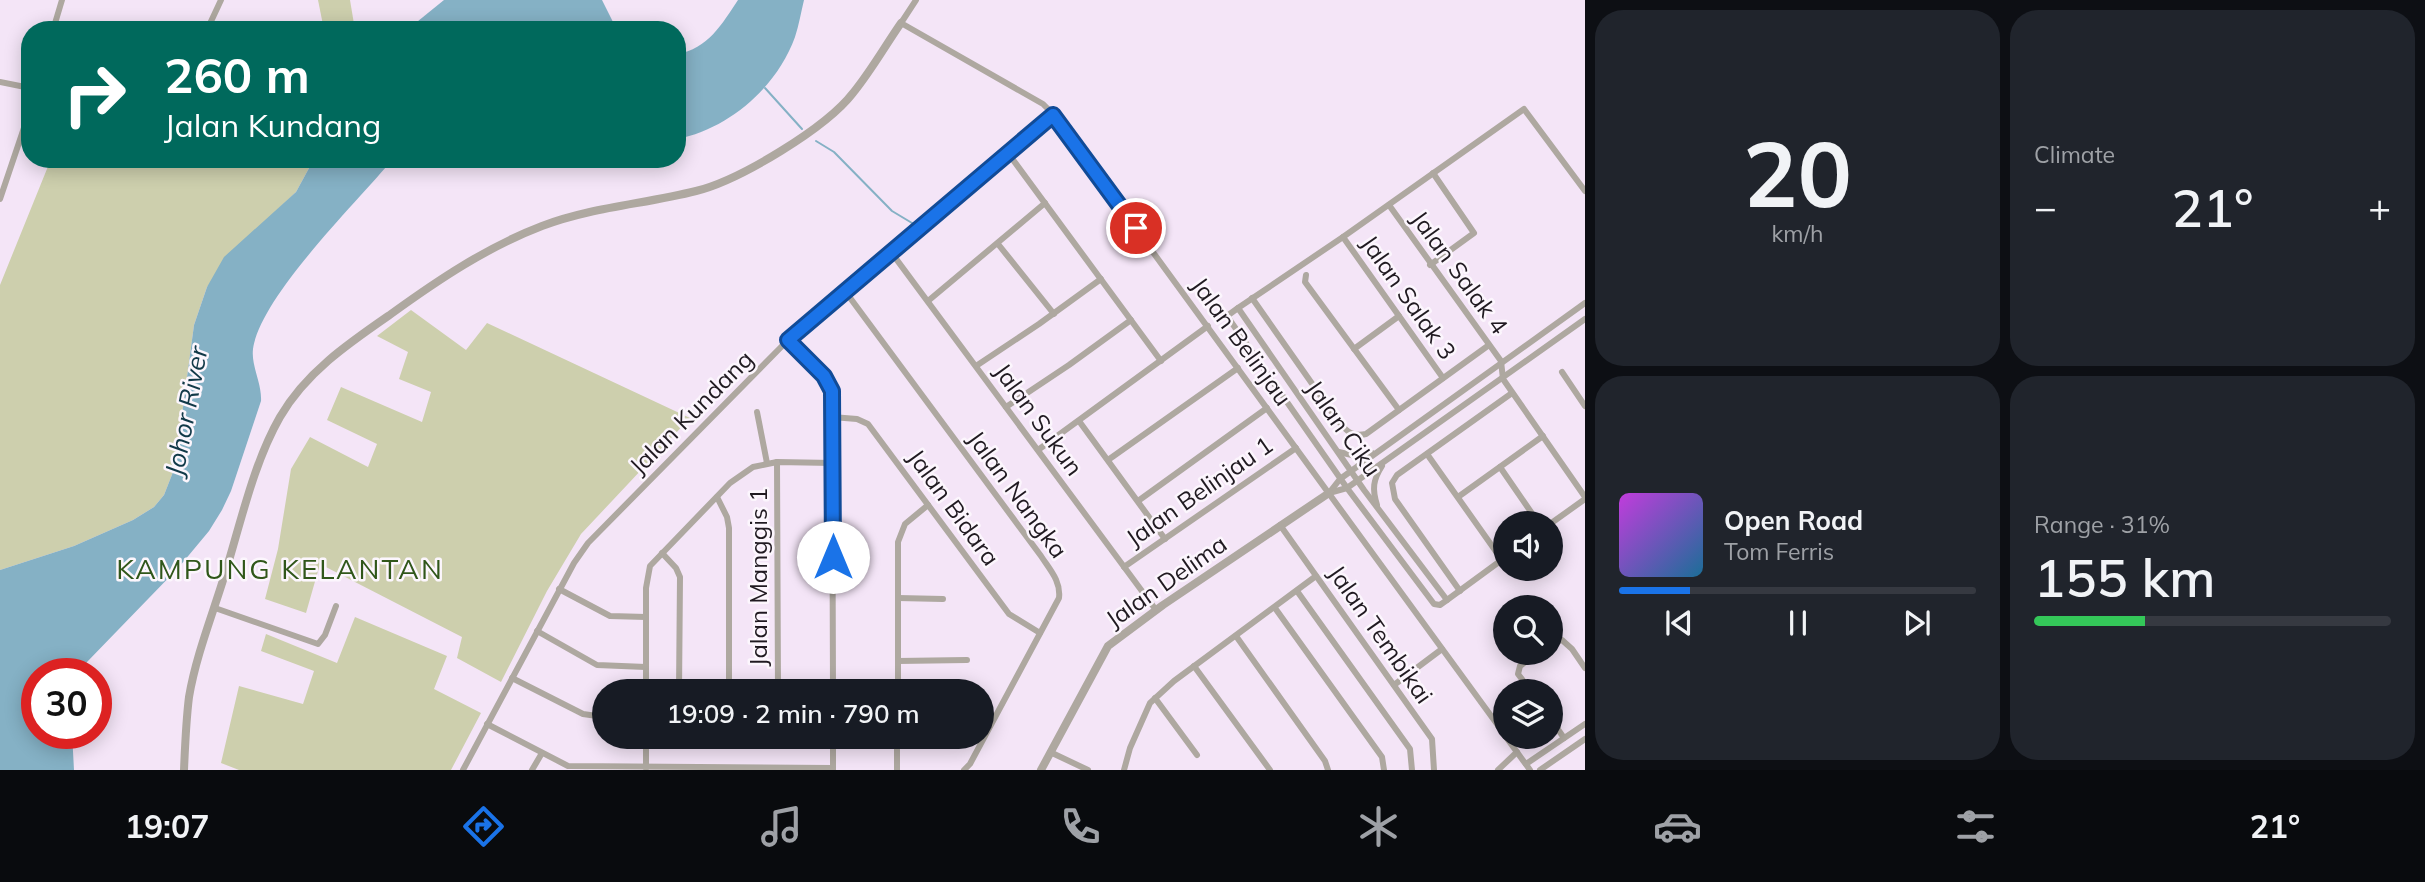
<!DOCTYPE html>
<html lang="en">
<head>
<meta charset="utf-8">
<style>
  body { margin:0; font-family:Mulish,sans-serif; background:#20242c; color:#f1f3f6; height:100vh; display:flex; flex-direction:column; font-size:26px; white-space:nowrap }
  * { box-sizing:border-box; margin:0 }
  p { font-size:23px; color:#9ea1a6 }
  .icon { flex:none; width:38px; height:38px; fill:none; stroke:currentColor; stroke-width:2; stroke-linecap:round; stroke-linejoin:round }
  .map { position:relative; flex:1; overflow:hidden }
  .drawer { display:flex; flex-direction:column; gap:10px; padding:10px; background:#0d0f14; width:840px }
  .drawer>* { flex:none }
  .guide { position:absolute; left:21px; top:21px; width:665px; height:147px; border-radius:28px; box-shadow:0 4px 18px #0003; background:#00695c; color:#fff; overflow:hidden }
  .tools { position:absolute; left:1493px; top:511px; display:grid; gap:14px }
  .tools a { display:grid; place-items:center; width:70px; height:70px; border-radius:50%; background:#171b24; box-shadow:0 4px 18px #0003; font-size:35px }
  .speed { position:absolute; left:21px; top:658px; display:flex; gap:14px; font-size:35px; font-weight:700; text-align:center }
  .speed>* { display:grid; place-content:center; width:91px; height:91px; border-radius:50%; background:#171b24; box-shadow:0 4px 18px #0003; line-height:1 }
  .speed .limit { border:10px solid #d22; background:#fff; color:#111 }
  .pin { position:absolute; display:grid; place-items:center; width:60px; height:60px; color:#fff; margin:-30px; border:4px solid #fff; border-radius:50%; box-shadow:0 2px 7px #0007 }
  .me { position:absolute; width:77px; margin:-38px; rotate:0deg; stroke-linejoin:round; filter:drop-shadow(0 0 5px #0008) }
  .turn { display:flex; align-items:center; gap:24px; height:147px; padding:0 28px; font-size:32px }
  .turn .icon { width:91px; height:91px; stroke-width:2.5 }
  .turn b { display:block; font-size:49px; line-height:60px }
  .big { font-size:52px; font-weight:600; line-height:1.1 }
  .drawer .widget { flex:1; display:flex; flex-direction:column; justify-content:center; gap:10px; min-width:0; padding:0 24px; border-radius:28px; background:#20242c }
  .drawer .dial { align-items:center; gap:0 }
  .dial b { font-size:91px; line-height:1 }
  .song { display:flex; align-items:center; gap:21px }
  .cover { width:84px; height:84px; border-radius:10px; background:linear-gradient(135deg,hsl(290 70% 55%),hsl(200 70% 35%)) }
  .played { height:7px; border-radius:4px; background:linear-gradient(90deg,#1a73e8 20%,#363941 20%) }
  .keys { display:flex; justify-content:space-around; direction:ltr }
  .heat { display:flex; justify-content:space-between; align-items:center; font-size:38px; direction:ltr }
  .charge { height:10px; border-radius:5px; background:linear-gradient(90deg,#34c759 31%,#363941 0) }
  .drawer .tiles { flex:1; display:grid; gap:10px; grid-template-columns:repeat(2,1fr) }
  .trip { position:absolute; left:592px; top:679px; width:402px; height:70px; border-radius:35px; background:#171b24; box-shadow:0 4px 18px #0003; font-weight:600; line-height:70px; text-align:center }
  .menu { display:flex; height:112px; justify-content:space-around; align-items:center; background:#090b0e; color:#9ea1a6 }
  .menu .icon { width:49px; height:49px }
  .menu .active { color:#1a73e8 }
  .menu b { font-size:32px; color:#f1f3f6 }
  main { display:flex; flex:1; min-height:0 }
  .map>svg:first-child { display:block }
  .green { fill:#cdcfad }
  .water { fill:#85b1c5 }
  .lines { fill:none; stroke-linecap:round; stroke-linejoin:round }
  .stream { stroke:#85b1c5; stroke-width:2 }
  .minor { stroke:#aea8a0; stroke-width:6 }
  .tertiary { stroke:#aea8a0; stroke-width:8 }
  .route-casing { stroke:#114b97; stroke-width:18 }
  .route { stroke:#1a73e8; stroke-width:12 }
  .labels { text-anchor:middle; dominant-baseline:central; stroke-width:5; stroke-linejoin:round; paint-order:stroke }
  .street-label { font-size:24px; fill:#201a21; stroke:#fcf6fd }
  .water-label { font-size:26px; font-style:italic; fill:#113948; stroke:#fcf6fd }
  .quarter-label { font-size:28px; letter-spacing:2px; fill:#30571a; stroke:#fcf6fd }
</style>
</head>
<body>
<main>
<div class="map">
<svg width="1585" height="770" viewBox="0 0 1585 770">
  <rect width="100%" height="100%" fill="#f4e5f7"/>
  <g class="green">
    <polygon points="318,0 350,0 355,30 324,30"/>
    <polygon points="51,159 314,159 296,192 253,233 207,287 194,325 175,467 164,495 154,507 133,520 74,546 0,570 0,285"/>
    <polygon points="411,310 466,350 487,323 690,418 581,534 547,591 501,682 457,658 462,637 320,564 306,613 265,599 278,549 291,469 310,437 368,467 377,444 327,420 341,387 422,422 431,392 399,379 408,352 377,336"/>
    <polygon points="355,617 447,656 434,689 481,713 451,770 239,770 221,763 239,686 303,704 314,671 261,651 266,634 337,663"/>
  </g>
  <g class="water">
    <polygon points="444,0 602,0 617,30 407,30"/>
    <path d="M738,0H804C801,12 799,25 795,37C777,87 729,129 677,139V54C708,49 722,24 738,0Z"/>
    <path d="M314,159H393C357,202 260,297 253,349C251,366 262,383 261,401L231,491L222,510L209,531L179,567L87,662L80,674H37V733H72L74,770H0V570L74,546L133,520L154,507L164,495L175,467L194,325L207,287L224,257L296,192Z"/>
  </g>
  <g class="lines">
    <g class="stream">
      <polyline points="765,88 802,129"/>
      <polyline points="816,141 834,152 892,211 917,226"/>
    </g>
    <g class="minor">
      <polyline points="916,0 901,23 1043,104 1050,111 1505,735"/>
      <polyline points="53,30 62,0"/>
      <polyline points="207,30 221,0"/>
      <polyline points="0,82 30,88"/>
      <polyline points="1008,153 1161,361"/>
      <polyline points="0,199 30,110"/>
      <polyline points="1389,205 1501,361 1503,379 1585,497"/>
      <polyline points="1343,237 1443,378"/>
      <polyline points="998,244 1054,314"/>
      <polyline points="891,252 1156,610"/>
      <polyline points="1430,265 1474,233 1433,173"/>
      <polyline points="1306,275 1305,282 1399,410"/>
      <path d="M845,291L1041,556C1050,570 1061,581 1059,598L970,764L964,770"/>
      <path d="M1252,298L1339,422C1347,432 1353,437 1366,434L1489,345"/>
      <polyline points="928,301 1045,203"/>
      <polygon points="1238,308 1364,490 1447,600 1440,605 1434,604 1347,488 1227,316"/>
      <polyline points="1238,308 1343,237 1524,109 1585,191"/>
      <polyline points="788,340 824,376 832,391 833,691"/>
      <polyline points="1354,349 1399,316"/>
      <polyline points="976,366 1039,324 1101,279"/>
      <polyline points="1562,372 1585,406"/>
      <polyline points="1006,407 1069,365 1131,320"/>
      <polyline points="757,412 767,463"/>
      <polyline points="832,417 857,419 868,424 1009,614 1040,633"/>
      <polyline points="1079,421 1165,539"/>
      <polyline points="1038,450 1208,326"/>
      <polyline points="1339,452 1356,456 1372,453"/>
      <polyline points="1427,454 1502,560"/>
      <polyline points="1108,460 1238,368"/>
      <polyline points="777,462 778,691"/>
      <polyline points="1500,467 1531,512"/>
      <polyline points="1329,493 1340,479 1585,303"/>
      <polyline points="1329,493 1347,488 1585,319"/>
      <polyline points="717,497 727,517 729,528 729,691"/>
      <polyline points="1458,497 1543,436"/>
      <polyline points="1138,501 1267,408"/>
      <path d="M1377,505C1372,489 1373,480 1382,466"/>
      <polyline points="1550,524 1585,499"/>
      <polyline points="1280,525 1432,739 1434,770"/>
      <polyline points="662,553 676,568 680,577 679,691"/>
      <polyline points="1124,567 1296,448"/>
      <polyline points="559,589 610,616 646,617"/>
      <polyline points="1297,591 1410,749 1412,770"/>
      <polyline points="1460,591 1395,499 1392,483 1397,475 1512,393"/>
      <polyline points="898,598 943,599"/>
      <polyline points="1447,600 1503,559"/>
      <polyline points="215,608 318,644 325,635 336,606"/>
      <polyline points="1275,608 1382,757 1384,770"/>
      <polyline points="537,631 597,665 646,667"/>
      <polyline points="1236,636 1325,761 1328,770"/>
      <polyline points="1550,642 1562,640 1572,649 1585,668"/>
      <polyline points="898,661 967,660"/>
      <polyline points="1194,666 1270,770"/>
      <polyline points="512,678 583,714 604,717"/>
      <polyline points="1394,685 1442,649"/>
      <polyline points="646,691 646,588 650,566 730,483 753,467 777,462 833,463"/>
      <polyline points="898,691 898,542 905,524 928,505"/>
      <polyline points="1531,691 1518,674 1520,666 1537,653"/>
      <polyline points="1155,698 1197,755"/>
      <polyline points="1550,718 1564,738"/>
      <polyline points="487,724 568,766 833,768"/>
      <polyline points="646,737 646,768"/>
      <polyline points="833,737 833,770"/>
      <polyline points="1506,737 1530,770"/>
      <polyline points="1050,752 1088,770"/>
      <polyline points="1526,764 1585,724"/>
      <polyline points="463,770 574,563 588,543 788,340 1053,115"/>
      <polyline points="532,770 542,753"/>
      <polyline points="897,770 897,737"/>
      <polyline points="1124,770 1130,748 1150,703 1174,681 1316,576"/>
      <polyline points="1498,770 1517,752"/>
      <polyline points="1540,770 1585,739"/>
    </g>
    <g class="tertiary">
      <path d="M184,770C185,746 186,721 189,697C196,656 212,616 224,577C240,526 253,464 280,417C306,372 349,343 391,314C438,280 487,247 542,226C592,207 645,204 696,191C740,180 826,128 853,93C871,71 885,46 901,23"/>
      <polyline points="1041,770 1108,646 1163,605 1329,493"/>
    </g>
  </g>
  <g class="lines">
    <defs>
      <polyline id="route" points="833,557 832,391 824,376 788,340 1053,115 1136,228"/>
    </defs>
    <use href="#route" class="route-casing"/>
    <use href="#route" class="route"/>
  </g>
  <g class="labels">
    <g class="street-label">
      <text transform="translate(1460 272) rotate(54)">Jalan Salak 4</text>
      <text transform="translate(1409 297) rotate(55)">Jalan Salak 3</text>
      <text transform="translate(1242 341) rotate(54)">Jalan Belinjau</text>
      <text transform="translate(691 412) rotate(-45)">Jalan Kundang</text>
      <text transform="translate(1039 419) rotate(54)">Jalan Sukun</text>
      <text transform="translate(1344 428) rotate(55)">Jalan Ciku</text>
      <text transform="translate(1199 491) rotate(-35)">Jalan Belinjau 1</text>
      <text transform="translate(1018 494) rotate(54)">Jalan Nangka</text>
      <text transform="translate(954 507) rotate(54)">Jalan Bidara</text>
      <text transform="translate(758 577) rotate(-90)">Jalan Manggis 1</text>
      <text transform="translate(1166 581) rotate(-35)">Jalan Delima</text>
      <text transform="translate(1381 634) rotate(55)">Jalan Tembikai</text>
    </g>
    <g class="water-label">
      <text transform="translate(186 411) rotate(-79)">Johor River</text>
    </g>
    <g class="quarter-label">
      <text x="280" y="568">KAMPUNG KELANTAN</text>
    </g>
  </g>
</svg>
<div class="tools">
<a><svg class="icon" aria-label="sound" viewBox="0 0 24 24"><path d="M4 9h4l5-4v14l-5-4H4zM17 9q2 3 0 6"/></svg></a>
<a><svg class="icon" aria-label="search" viewBox="0 0 24 24"><circle cx="10" cy="10" r="6"/><path d="M15 15l6 6"/></svg></a>
<a><svg class="icon" aria-label="layers" viewBox="0 0 24 24"><path d="M12 4l9 5-9 5-9-5zM3 14l9 5 9-5"/></svg></a>
</div>
<div class="speed"><div class="limit">30</div></div>
<div class="pin" style="left:1136px;top:228px;background:#d93025"><svg class="icon" aria-label="arrive" viewBox="0 0 24 24"><path d="M6 21V4h12l-3 4 3 4H6"/></svg></div>
<svg class="me" style="left:833px;top:557px" viewBox="-20 -20 40 40"><circle r="19" fill="#fff"/><path d="M0-13L10 11 0 6-10 11z" fill="#1a73e8"/></svg>
<div class="trip">19:09 · 2 min · 790 m</div>
<div class="guide">
<div class="turn"><svg class="icon" aria-label="right" viewBox="0 0 24 24"><path d="M7 20v-9h11M14 6l5 5-5 5"/></svg><div><b>260 m</b>Jalan Kundang</div></div>
</div>
</div>
<section class="drawer">
<div class="tiles">
<div class="widget dial"><b>20</b><p>km/h</p></div>
<div class="widget"><p>Climate</p>
<div class="heat"><a>−</a><b class="big">21°</b><a>+</a></div>
</div>
<div class="widget">
<div class="song"><i class="cover"></i><div><b>Open Road</b><p>Tom Ferris</p></div></div>
<div class="played"></div>
<div class="keys"><svg class="icon" aria-label="previous" viewBox="0 0 24 24"><path d="M18 5L8 12l10 7zM5 5v14"/></svg><svg class="icon" aria-label="pause" viewBox="0 0 24 24"><path d="M8 5v14M16 5v14"/></svg><svg class="icon" aria-label="next" viewBox="0 0 24 24"><path d="M6 5l10 7-10 7zM19 5v14"/></svg></div>
</div>
<div class="widget"><p>Range · 31%</p><b class="big">155 km</b><div class="charge"></div></div>
</div>
</section>
</main>
<nav class="menu">
<b>19:07</b>
<svg class="icon active" aria-label="directions" viewBox="0 0 24 24"><path d="M12 3l9 9-9 9-9-9zM9 14v-3h6M13 9l2 2-2 2"/></svg>
<svg class="icon" aria-label="music" viewBox="0 0 24 24"><path d="M9 18V5l10-2v13"/><circle cx="6" cy="18" r="3"/><circle cx="16" cy="16" r="3"/></svg>
<svg class="icon" aria-label="phone" viewBox="0 0 24 24"><path d="M5 4h4l2 5-3 2q2 4 5 5l2-3 5 2v4C11 20 4 13 5 4z"/></svg>
<svg class="icon" aria-label="climate" viewBox="0 0 24 24"><path d="M12 3v18M4 7l16 10M4 17L20 7"/></svg>
<svg class="icon" aria-label="car" viewBox="0 0 24 24"><path d="M5 17H2v-5l4-1 3-4h7l3 4 3 1v5h-3M9 17h6M6 11h13"/><circle cx="7" cy="17" r="2"/><circle cx="17" cy="17" r="2"/></svg>
<svg class="icon" aria-label="filters" viewBox="0 0 24 24"><path d="M4 7h16M4 17h16"/><circle cx="9" cy="7" r="2"/><circle cx="15" cy="17" r="2"/></svg>
<b>21°</b>
</nav>
</body>
</html>
